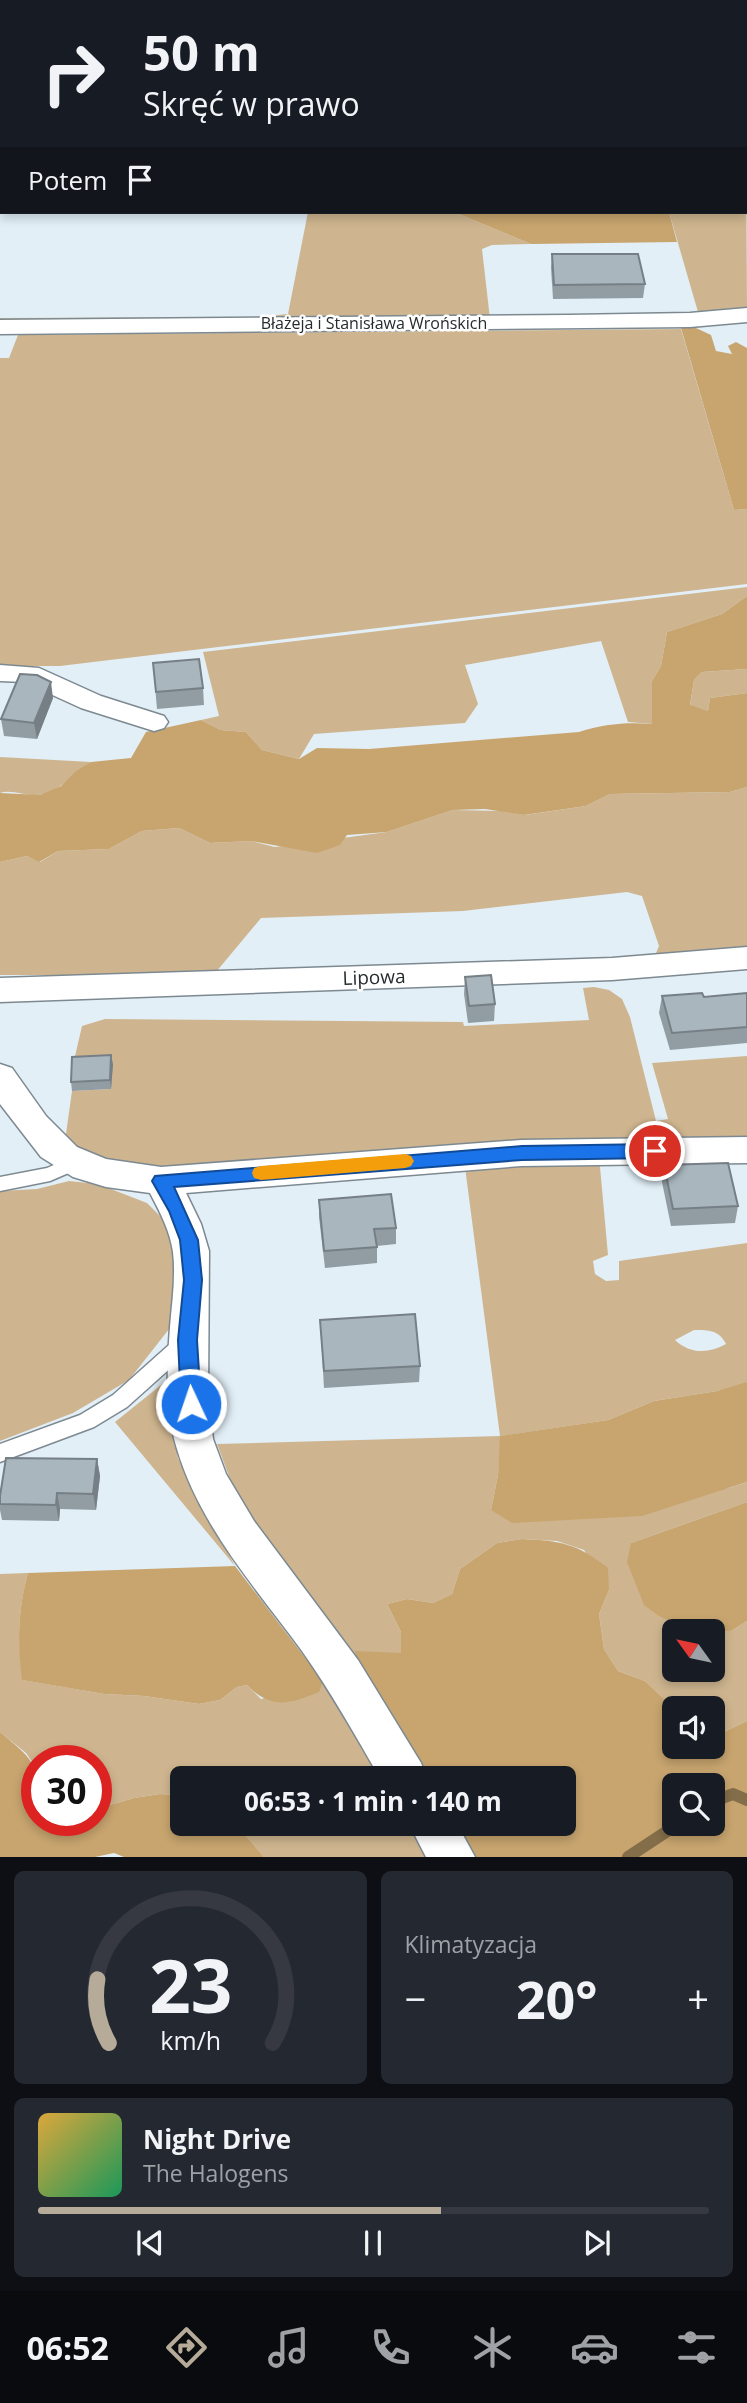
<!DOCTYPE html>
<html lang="pl">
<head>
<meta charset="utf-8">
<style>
  body { margin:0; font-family:"Open Sans",sans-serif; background:#242831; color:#f1f3f6; height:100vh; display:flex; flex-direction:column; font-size:26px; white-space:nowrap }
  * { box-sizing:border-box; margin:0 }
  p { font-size:23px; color:#9ea1a6 }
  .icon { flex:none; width:38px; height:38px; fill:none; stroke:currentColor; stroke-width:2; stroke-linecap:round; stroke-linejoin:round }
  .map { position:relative; height:1857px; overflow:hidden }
  .drawer { display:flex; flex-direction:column; gap:14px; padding:14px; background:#0d0f14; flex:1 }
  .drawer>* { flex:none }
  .banner { position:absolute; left:0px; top:0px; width:747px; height:214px; box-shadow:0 4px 10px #0003; background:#171b24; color:#f1f3f6; overflow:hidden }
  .needle { width:46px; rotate:303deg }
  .controls { position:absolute; left:662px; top:1619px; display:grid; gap:14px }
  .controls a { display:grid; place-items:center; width:63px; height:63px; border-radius:10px; background:#171b24; box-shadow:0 4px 10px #0003; font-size:35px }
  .speed { position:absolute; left:21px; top:1745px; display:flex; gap:14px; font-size:35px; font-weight:700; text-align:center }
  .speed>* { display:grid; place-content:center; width:91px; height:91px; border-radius:50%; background:#171b24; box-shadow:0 4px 10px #0003; line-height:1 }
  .speed .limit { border:10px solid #d22; background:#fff; color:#111 }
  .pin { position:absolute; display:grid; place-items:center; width:60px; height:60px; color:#fff; margin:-30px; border:4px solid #fff; border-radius:50%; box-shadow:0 2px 7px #0007 }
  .me { position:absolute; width:77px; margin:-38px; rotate:357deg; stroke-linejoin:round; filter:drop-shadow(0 0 5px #0008) }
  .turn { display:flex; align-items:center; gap:24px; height:147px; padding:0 28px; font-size:32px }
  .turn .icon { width:91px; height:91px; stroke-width:2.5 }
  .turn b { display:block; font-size:49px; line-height:60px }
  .then { display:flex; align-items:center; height:66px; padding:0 28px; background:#0003; gap:14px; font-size:26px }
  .big { font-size:52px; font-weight:700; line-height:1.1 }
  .drawer .widget { flex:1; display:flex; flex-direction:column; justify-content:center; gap:10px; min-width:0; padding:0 24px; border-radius:10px; background:#242831 }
  .drawer .dial { align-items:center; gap:0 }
  .dial svg { height:182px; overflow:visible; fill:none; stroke:#363941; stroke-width:7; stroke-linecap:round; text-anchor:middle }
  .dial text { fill:#f1f3f6; stroke:none }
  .song { display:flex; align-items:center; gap:21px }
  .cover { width:84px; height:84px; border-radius:10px; background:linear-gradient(135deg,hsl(40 70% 55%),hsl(150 70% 35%)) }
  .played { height:7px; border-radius:4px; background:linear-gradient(90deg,#b6ab98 60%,#363941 60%) }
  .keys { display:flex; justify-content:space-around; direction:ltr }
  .heat { display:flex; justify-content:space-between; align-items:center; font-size:38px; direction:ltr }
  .drawer .tiles { flex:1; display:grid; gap:14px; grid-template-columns:1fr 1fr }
  .widget:last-child { grid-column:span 2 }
  .trip { position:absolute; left:170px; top:1766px; width:406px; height:70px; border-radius:10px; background:#171b24; box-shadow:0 4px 10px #0003; font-weight:700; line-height:70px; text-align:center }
  .tabs { display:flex; height:112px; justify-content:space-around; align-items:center; background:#090b0e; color:#9ea1a6 }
  .tabs .icon { width:49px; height:49px }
  .tabs .on { color:#b6ab98 }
  .tabs b { font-size:32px; color:#f1f3f6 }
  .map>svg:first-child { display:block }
  .green { fill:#ceb58f; fill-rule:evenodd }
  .forest { fill:#c8a56f; fill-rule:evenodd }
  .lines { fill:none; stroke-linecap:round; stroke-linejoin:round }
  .stream { stroke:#846e49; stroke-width:12 }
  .service-casing { stroke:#7d8991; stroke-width:3 }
  .minor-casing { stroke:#7d8991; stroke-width:3 }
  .service { fill:#fff; fill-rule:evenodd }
  .minor { fill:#fff; fill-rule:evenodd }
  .wall { fill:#919da3 }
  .shaded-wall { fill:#767f85 }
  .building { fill:#a9b6be; stroke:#767f85; stroke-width:2 }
  .route { fill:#1a73e8; stroke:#114b97; stroke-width:2 }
  .slow { fill:#f59e0b }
  .labels { text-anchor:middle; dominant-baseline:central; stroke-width:5; stroke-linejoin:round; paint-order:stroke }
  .far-street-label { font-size:16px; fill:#262b2e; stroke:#fff }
  .street-label { font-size:19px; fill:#262b2e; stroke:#fff }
</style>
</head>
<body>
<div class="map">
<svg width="747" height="1857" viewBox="0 0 747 1857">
  <rect width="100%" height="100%" fill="#e2eff7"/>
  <g class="green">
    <polygon points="514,0 747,0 747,37 746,2 507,2"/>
    <polygon points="746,139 747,312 701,315 698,312 669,212 746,212"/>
    <polygon points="308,212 454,212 531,244 492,245 482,249 490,319 0,326 0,318 260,317 288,314"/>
    <polygon points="681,329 734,510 747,509 747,584 60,666 0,666 0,358 9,358 18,335"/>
    <polygon points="747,587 747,596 722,614 667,632 661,666 652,681 653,724 628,722 601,641 465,665 478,704 465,723 314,734 299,759 262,750 246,732 221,730 201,720 219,716 203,652"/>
    <polygon points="747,669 747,693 710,698 708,711 690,706 694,680 702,672"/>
    <path d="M0,757L91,762C73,773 60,792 39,795C26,797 12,789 0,793Z"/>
    <polygon points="747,787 747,952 653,960 659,946 642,896 627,892 463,911 261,918 216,972 219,975 0,975 0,862 27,856 40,862 58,851 109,849 142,831 179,828 210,843 251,841 275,847 387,832 453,810 502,811 525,815 586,806 610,794 730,792"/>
    <path d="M594,987L609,990L622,999L630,1017L656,1121L668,1119L652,1063L747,1056V1142L198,1170C154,1166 109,1166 68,1146L66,1134L72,1091L111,1089L73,1065L82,1026L105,1019L463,1022L464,1026L589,1020L583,988Z"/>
    <path d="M599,1156L608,1255L593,1261L595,1274L606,1281L619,1280V1261L747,1243V1382L742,1386L717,1391L654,1401L608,1420L501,1436L498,1475L491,1510L729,1488L747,1482V1502L631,1543L731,1631L747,1621V1721L724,1732L712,1730V1708H674L645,1681L618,1671L604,1649L599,1614L609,1590L584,1550L557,1541L522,1539L497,1543L460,1569L452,1594L433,1603L407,1599L387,1604L401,1632L402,1654L354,1652L362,1672L242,1511L217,1444L500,1436L465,1167ZM694,1330C709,1330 719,1330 726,1344C708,1354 690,1354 675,1340ZM674,1631H712V1670H674Z"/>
    <polygon points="69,1181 98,1184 147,1203 171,1227 183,1273 173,1324 129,1380 73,1413 0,1441 0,1191 37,1189"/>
    <polygon points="166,1381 170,1381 178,1458 235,1566 115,1422"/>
    <path d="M28,1573C18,1610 17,1643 23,1680L104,1694L144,1696L199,1704L220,1700L237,1687L247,1685L261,1699L323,1681L388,1778H182V1796L160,1794L134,1798L96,1809V1760H37V1769L26,1753L0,1732V1574Z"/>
    <polygon points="236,1824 415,1824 435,1857 264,1857"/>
  </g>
  <g class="forest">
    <polygon points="454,212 669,212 677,242 531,244"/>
    <polygon points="681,328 696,328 711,335 716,351 732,354 728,346 736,342 747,348 747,509 734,510"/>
    <path d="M747,596V669L702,672L694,680L690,705L708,711L710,698L747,693V787L730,792L610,794L586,806L524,815L485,809L453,810L387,832L347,835L340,845L317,853L251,841L210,843L179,828L142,831L109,849L58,851L39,862L27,856L0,862V793L40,795L61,786L76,771L91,762L131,758L146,732L201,720L221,730L246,732L262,750L299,759L317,748L369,749L579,732C604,724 626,722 652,724V681L661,666L667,632L722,614Z"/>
    <polygon points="747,1382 747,1482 642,1516 512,1523 491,1510 498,1475 500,1436 608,1420 654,1401 717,1391"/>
    <polygon points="747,1502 747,1621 731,1631 690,1630 659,1616 644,1605 627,1562 631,1543"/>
    <path d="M522,1539C561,1541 576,1543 608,1568L609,1590L599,1614L604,1649L618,1671L645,1681L674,1708V1746H712V1730L724,1732L747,1721V1857H476L455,1824H564V1778H426L362,1672L354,1651L401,1653V1632L387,1604L407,1599L433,1603L452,1594L460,1569L497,1543ZM674,1785H712V1824H674Z"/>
    <path d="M235,1566L323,1681L319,1692C290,1704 271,1710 247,1685L237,1687L220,1700L199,1704L144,1696L104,1694L22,1680C17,1643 18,1609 28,1573Z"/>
    <path d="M0,1732C43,1767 37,1767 37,1820H96V1809L134,1798L160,1794L182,1796V1824H236L264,1857H124L114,1853L95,1857H0Z"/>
  </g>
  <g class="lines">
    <g class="stream">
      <polyline points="712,1802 733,1794 747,1800"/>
      <polyline points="628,1857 678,1824"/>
    </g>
    <defs>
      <g id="service">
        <polygon points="74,1156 80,1158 83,1163 80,1168 50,1181 0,1191 0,1177 47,1168"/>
        <polygon points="186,1334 193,1336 195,1342 193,1348 127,1407 94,1427 0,1462 0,1444 80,1415 113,1395 179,1336"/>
      </g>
      <g id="minor">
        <polygon points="747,308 747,322 690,327 0,334 0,320 569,315 690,313"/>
        <polygon points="0,665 39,668 101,696 164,716 168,722 164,728 154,731 81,708 24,682 0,681"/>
        <polygon points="747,947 747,969 612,980 0,1002 0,978 612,958"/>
        <path d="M0,1064L12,1068L46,1116L77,1147L106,1159L161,1167L521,1140L747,1137V1163L521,1166L186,1193L201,1224L209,1251L208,1396L213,1439L226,1474L254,1521L358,1660L421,1763L427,1778H380C355,1735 331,1692 302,1651C255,1587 200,1526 177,1449C165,1411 167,1366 170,1327C172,1302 176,1277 173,1252C170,1231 160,1212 150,1193L106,1187L73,1177L41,1157L0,1104Z"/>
        <polygon points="409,1824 457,1824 475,1857 426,1857"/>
      </g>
    </defs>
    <use href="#service" class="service-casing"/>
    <use href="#minor" class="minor-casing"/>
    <use href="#service" class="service"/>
    <use href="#minor" class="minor"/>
  </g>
  <g class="wall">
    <polygon points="552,254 645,284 643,298 553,299 551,268"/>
    <polygon points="153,663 203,688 204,705 157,709"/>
    <polygon points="53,698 37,739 4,736 1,719"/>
    <polygon points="465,977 495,1004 494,1021 468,1023 464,994"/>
    <polygon points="747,993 747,1043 670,1050 659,1013 662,996 704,997"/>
    <polygon points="113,1064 111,1089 72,1091 71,1082"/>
    <polygon points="664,1165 738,1206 735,1223 671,1226 662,1182"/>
    <polygon points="319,1200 396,1228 396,1244 377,1246 377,1263 325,1268 319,1217"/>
    <polygon points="320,1320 420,1366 419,1382 324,1388"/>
    <polygon points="97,1459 100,1476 96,1510 60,1509 59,1521 2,1520 0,1510 0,1496"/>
  </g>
  <g class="shaded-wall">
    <rect x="87" y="0" width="37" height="2"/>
    <polygon points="51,682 53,698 37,739 34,723"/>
    <polygon points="111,1055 113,1064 111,1089 110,1080"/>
    <polygon points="97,1459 100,1476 96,1510 93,1494"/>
    <polygon points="57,1493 60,1509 59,1521 56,1505"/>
  </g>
  <g class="building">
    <polygon points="552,254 638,254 645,284 554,285"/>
    <polygon points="199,659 203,688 156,692 153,663"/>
    <polygon points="20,674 37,675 51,682 34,723 1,719"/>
    <polygon points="491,975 495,1004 469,1006 465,977"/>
    <polygon points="702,993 704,997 747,993 747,1027 672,1033 662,996"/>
    <polygon points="111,1055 110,1080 71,1082 72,1057"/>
    <polygon points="728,1163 738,1206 673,1209 664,1165"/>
    <polygon points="391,1194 396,1228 374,1229 377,1247 324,1251 319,1200"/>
    <polygon points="415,1314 420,1366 324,1371 320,1320"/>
    <polygon points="6,1458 97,1459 93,1494 57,1493 56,1505 0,1504 0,1496"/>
  </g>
  <polygon class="route" points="655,1144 662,1146 664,1151 662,1156 655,1158 522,1160 174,1187 198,1240 202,1280 197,1340 201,1404 198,1410 191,1413 184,1410 181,1404 178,1340 184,1280 180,1240 169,1211 152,1181 155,1176 522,1146"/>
  <polygon class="slow" points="405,1154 411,1156 414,1161 411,1166 405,1168 261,1180 254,1178 252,1173 254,1168 261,1166"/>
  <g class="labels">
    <g class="far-street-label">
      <text x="374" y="323">Błażeja i Stanisława Wrońskich</text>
    </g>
    <g class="street-label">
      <text transform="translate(374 977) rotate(-2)">Lipowa</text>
    </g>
  </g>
</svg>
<div class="controls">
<a><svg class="needle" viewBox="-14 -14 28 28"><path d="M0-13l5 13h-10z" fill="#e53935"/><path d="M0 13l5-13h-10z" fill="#9ea1a6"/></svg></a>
<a><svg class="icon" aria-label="sound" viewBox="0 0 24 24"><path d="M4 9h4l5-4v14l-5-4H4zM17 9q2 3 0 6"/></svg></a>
<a><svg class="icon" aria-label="search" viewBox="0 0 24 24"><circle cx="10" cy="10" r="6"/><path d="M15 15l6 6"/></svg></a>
</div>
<div class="speed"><div class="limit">30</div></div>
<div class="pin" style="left:655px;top:1151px;background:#d93025"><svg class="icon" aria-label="arrive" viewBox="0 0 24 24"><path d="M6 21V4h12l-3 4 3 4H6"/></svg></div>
<svg class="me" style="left:191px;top:1404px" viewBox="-20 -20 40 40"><circle r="17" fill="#1a73e8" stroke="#fff" stroke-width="3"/><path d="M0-11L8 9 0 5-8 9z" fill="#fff"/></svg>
<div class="trip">06:53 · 1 min · 140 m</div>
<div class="banner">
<div class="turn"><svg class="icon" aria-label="right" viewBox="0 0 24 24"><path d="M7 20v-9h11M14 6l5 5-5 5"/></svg><div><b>50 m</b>Skręć w prawo</div></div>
<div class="then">Potem<svg class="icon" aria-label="arrive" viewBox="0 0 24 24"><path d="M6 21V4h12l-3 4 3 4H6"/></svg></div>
</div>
</div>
<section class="drawer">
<div class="tiles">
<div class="widget dial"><svg viewBox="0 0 100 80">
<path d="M14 69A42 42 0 1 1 86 69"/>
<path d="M14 69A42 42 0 0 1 9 41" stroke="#b6ab98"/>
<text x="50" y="56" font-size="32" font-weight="700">23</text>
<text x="50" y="72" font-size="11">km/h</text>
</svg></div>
<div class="widget"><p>Klimatyzacja</p>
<div class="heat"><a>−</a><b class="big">20°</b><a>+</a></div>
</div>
<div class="widget">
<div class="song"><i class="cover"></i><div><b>Night Drive</b><p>The Halogens</p></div></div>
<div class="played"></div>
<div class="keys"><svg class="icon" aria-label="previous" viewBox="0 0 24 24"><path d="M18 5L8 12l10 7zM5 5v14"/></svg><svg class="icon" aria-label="pause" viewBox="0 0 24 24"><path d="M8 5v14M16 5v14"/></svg><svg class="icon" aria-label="next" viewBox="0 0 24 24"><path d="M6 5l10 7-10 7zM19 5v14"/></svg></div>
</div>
</div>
</section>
<nav class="tabs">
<b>06:52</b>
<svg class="icon on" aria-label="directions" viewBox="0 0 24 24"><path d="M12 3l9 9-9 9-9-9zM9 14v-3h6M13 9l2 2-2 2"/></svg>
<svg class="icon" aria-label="music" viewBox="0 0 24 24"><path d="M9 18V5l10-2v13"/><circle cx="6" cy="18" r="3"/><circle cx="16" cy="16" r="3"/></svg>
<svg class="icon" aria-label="phone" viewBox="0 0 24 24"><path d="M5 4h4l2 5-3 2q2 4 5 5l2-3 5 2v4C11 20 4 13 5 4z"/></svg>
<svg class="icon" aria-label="climate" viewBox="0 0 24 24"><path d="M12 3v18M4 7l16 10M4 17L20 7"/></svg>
<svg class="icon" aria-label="car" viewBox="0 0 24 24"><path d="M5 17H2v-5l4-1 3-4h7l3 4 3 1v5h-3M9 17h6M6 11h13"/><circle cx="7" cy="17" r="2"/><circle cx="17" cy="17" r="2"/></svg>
<svg class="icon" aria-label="filters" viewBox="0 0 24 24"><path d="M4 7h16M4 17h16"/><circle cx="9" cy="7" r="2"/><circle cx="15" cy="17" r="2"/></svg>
</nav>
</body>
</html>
